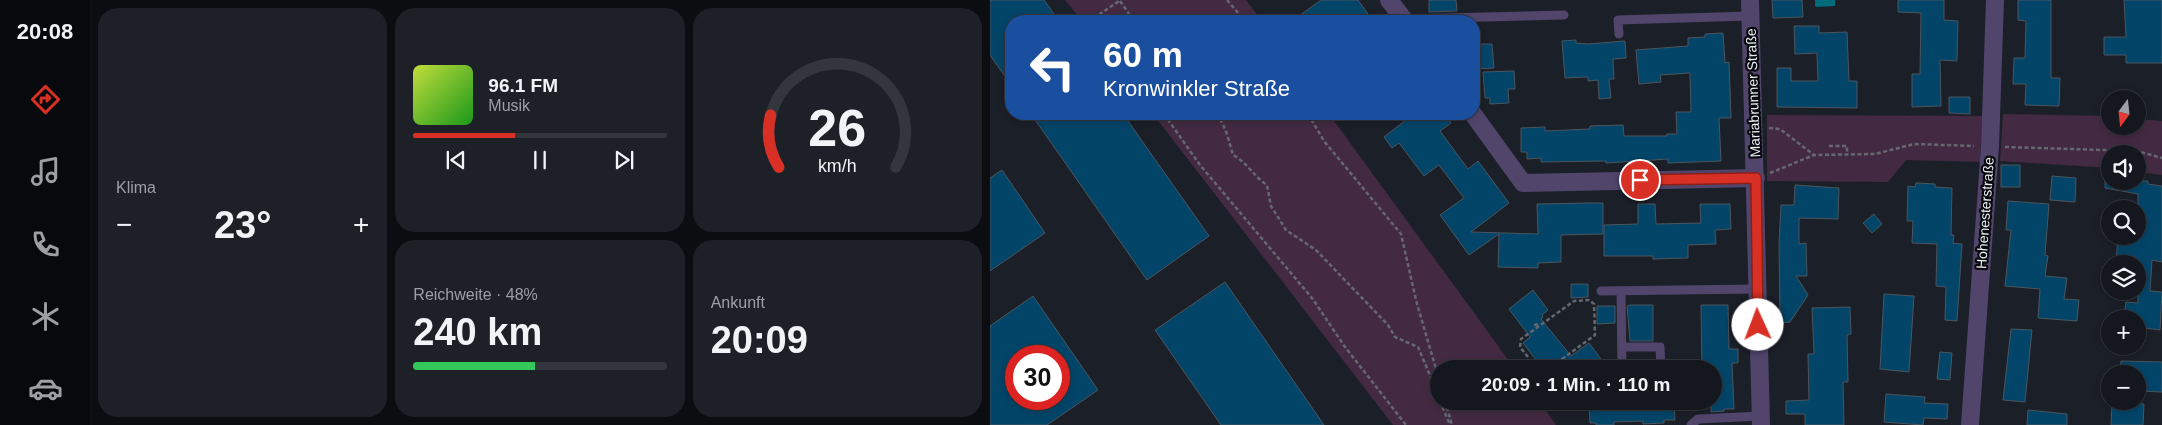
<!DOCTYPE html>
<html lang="de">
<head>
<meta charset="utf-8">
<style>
  body { margin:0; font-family:Arial,sans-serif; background:#1d2027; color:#f1f3f6; height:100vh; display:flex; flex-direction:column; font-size:19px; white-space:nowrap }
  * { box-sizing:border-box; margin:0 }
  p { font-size:16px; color:#9d9fa4 }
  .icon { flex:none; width:28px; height:28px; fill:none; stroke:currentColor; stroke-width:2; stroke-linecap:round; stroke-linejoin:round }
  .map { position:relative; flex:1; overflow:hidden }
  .panel { display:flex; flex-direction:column; gap:8px; padding:8px; background:#0b0d10; width:900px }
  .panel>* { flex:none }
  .top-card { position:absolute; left:15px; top:15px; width:475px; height:105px; border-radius:20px; box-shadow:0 2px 8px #0003,0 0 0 1px #33363c; background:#1a4fa0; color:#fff; overflow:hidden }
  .needle { width:32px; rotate:195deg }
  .controls { position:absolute; left:1111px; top:90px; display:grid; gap:10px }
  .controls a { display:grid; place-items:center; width:45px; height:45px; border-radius:50%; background:#14171e; box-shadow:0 2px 8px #0003,0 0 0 1px #33363c; font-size:25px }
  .speed { position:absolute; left:15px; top:345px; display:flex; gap:10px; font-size:25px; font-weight:700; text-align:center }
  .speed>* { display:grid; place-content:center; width:65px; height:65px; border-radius:50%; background:#14171e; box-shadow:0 2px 8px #0003,0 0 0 1px #33363c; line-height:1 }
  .speed .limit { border:8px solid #d22; background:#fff; color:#111 }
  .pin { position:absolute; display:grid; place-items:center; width:42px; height:42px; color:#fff; margin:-21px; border:2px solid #fff; border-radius:50%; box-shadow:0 1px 5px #0007 }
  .me { position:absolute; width:55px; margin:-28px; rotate:358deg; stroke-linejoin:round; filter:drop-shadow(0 0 4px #0008) }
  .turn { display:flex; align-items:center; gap:18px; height:105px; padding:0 15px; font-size:22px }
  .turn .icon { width:65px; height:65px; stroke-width:2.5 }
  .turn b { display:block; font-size:35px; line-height:42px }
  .big { font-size:38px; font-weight:700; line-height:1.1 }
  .panel .widget { flex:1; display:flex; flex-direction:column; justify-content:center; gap:8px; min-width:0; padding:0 18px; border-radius:20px; background:#1d2027 }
  .panel .dial { align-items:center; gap:0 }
  .dial svg { height:130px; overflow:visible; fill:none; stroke:#33363c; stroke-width:7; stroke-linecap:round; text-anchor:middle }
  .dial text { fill:#f1f3f6; stroke:none }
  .song { display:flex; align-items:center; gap:15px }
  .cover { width:60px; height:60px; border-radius:8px; background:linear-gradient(135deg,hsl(70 70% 55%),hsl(120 70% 35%)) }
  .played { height:5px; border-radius:2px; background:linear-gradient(90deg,#d93025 40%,#33363c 40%) }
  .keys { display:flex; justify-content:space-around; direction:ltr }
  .heat { display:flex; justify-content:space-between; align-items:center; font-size:28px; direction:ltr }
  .charge { height:8px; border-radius:4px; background:linear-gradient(90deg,#34c759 48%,#33363c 0) }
  .panel .tiles { flex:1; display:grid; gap:8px; grid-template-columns:repeat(3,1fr) }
  .widget:first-child { grid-row:span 2 }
  .trip { position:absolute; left:440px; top:360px; width:292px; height:50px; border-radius:25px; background:#14171e; box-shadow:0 2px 8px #0003,0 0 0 1px #33363c; font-weight:700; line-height:50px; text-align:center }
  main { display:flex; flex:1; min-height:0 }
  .tabs { display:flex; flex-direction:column; width:90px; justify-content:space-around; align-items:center; background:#08090c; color:#9d9fa4 }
  .tabs .icon { width:35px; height:35px }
  .tabs .active { color:#d93025 }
  .tabs b { font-size:22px; color:#f1f3f6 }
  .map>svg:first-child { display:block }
  .green { fill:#432a42 }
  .water { fill:#006b7b }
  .building { fill:#034569; stroke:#4b565e; fill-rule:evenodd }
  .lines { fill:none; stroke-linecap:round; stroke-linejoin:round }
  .path { stroke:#656871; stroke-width:2.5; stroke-dasharray:4 2.5; stroke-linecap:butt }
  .service { stroke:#51456c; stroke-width:9 }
  .minor { stroke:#51456c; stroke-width:18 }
  .route-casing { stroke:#8d1f18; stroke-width:12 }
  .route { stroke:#d93025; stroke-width:9 }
  .labels { text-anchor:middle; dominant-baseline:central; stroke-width:4.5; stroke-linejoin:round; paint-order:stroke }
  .street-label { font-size:14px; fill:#ebeef5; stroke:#07090d }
</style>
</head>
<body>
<main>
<nav class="tabs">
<b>20:08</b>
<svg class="icon active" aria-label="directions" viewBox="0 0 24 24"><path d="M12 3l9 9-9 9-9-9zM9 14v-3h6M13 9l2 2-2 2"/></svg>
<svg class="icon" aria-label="music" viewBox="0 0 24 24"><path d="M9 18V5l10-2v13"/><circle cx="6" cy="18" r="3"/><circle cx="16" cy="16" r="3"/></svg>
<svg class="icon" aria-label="phone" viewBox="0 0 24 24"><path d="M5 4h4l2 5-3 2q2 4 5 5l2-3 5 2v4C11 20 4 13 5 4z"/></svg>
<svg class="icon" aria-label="climate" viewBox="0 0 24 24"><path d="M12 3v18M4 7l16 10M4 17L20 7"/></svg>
<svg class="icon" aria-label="car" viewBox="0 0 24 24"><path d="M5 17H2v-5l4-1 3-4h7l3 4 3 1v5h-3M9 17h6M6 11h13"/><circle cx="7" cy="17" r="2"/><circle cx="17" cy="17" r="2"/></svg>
</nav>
<section class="panel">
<div class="tiles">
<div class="widget"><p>Klima</p>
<div class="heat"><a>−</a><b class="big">23°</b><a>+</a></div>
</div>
<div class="widget">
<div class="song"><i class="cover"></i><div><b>96.1 FM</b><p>Musik</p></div></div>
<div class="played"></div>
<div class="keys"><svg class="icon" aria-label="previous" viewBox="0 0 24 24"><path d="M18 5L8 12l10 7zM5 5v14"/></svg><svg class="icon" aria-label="pause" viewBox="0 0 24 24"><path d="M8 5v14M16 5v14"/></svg><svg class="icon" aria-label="next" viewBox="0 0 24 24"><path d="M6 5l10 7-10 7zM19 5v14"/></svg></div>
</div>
<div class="widget dial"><svg viewBox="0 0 100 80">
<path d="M14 69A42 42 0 1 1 86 69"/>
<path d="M14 69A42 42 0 0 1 9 37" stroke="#d93025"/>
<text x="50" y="56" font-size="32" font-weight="700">26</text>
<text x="50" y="72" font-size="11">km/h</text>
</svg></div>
<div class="widget"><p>Reichweite · 48%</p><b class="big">240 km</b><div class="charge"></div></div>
<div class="widget"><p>Ankunft</p><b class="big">20:09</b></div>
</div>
</section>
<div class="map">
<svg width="1172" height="425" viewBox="0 0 1172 425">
  <rect width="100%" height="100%" fill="#1b1f28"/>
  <g class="green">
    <polygon points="75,0 256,0 272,21 92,21"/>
    <polygon points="163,114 339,114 525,369 449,369 449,401 549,401 566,425 403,425"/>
    <polygon points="1013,114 1120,116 1120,126 1148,126 1148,119 1172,121 1172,175 1148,172 1148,154 1120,154 1120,168 1010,161"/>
    <polygon points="777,115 992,116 990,162 916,160 898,182 777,181"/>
  </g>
  <polygon class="water" points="825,0 845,0 845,6 827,7 825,6"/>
  <g class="building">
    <polygon points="0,0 54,0 69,21 21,21 21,85 0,55"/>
    <polygon points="331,0 368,0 383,21 302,21"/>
    <polygon points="439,0 466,0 467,11 439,12"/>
    <polygon points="782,0 812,0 813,17 783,18"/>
    <polygon points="908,0 954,0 954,20 968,21 967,61 950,60 951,106 922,107 922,74 930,74 931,13 908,12"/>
    <polygon points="1028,0 1061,0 1061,78 1070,78 1069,106 1035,105 1036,84 1023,84 1024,58 1035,58 1036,21 1028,20"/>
    <polygon points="1134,0 1172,0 1172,63 1136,63 1136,55 1114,55 1114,37 1136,37"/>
    <polygon points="804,26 829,26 829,33 857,32 859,81 867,81 867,108 787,107 787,68 801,68 801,81 828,81 827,53 805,54"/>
    <polygon points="733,33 735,63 739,62 741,118 729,118 731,161 678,163 678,159 616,163 616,161 551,162 551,158 537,159 537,152 531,152 531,128 555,127 555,131 600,129 600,126 633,125 634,136 677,136 677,134 687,134 686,112 701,112 700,73 670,75 671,82 649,84 646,50 698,46 698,38 715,37 715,34"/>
    <polygon points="586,40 586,43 598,44 635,41 636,58 623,59 624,79 619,79 621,98 609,99 608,80 598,81 598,77 575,78 572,41"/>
    <polygon points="484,44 502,44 504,68 484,69"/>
    <polygon points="524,71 525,89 518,89 519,103 500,104 500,98 495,98 493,72"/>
    <polygon points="959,97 980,97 980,114 959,113"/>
    <polygon points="41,114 133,114 219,236 157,280"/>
    <polygon points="412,114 454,114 461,123 450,131 478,169 488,161 519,203 481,232 548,234 547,204 598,203 613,203 613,234 571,235 571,262 548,263 548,268 508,267 509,234 479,255 450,215 474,198 449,165 434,176 409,143 402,148 394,137 416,120"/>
    <rect x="1011" y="165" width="19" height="22"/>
    <polygon points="12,170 55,233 0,271 0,178"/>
    <polygon points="1062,176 1086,178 1085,202 1060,200"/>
    <polygon points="1115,181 1158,181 1158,184 1172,186 1172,262 1162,260 1160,291 1172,292 1170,330 1148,327 1148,319 1134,319 1136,302 1148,303 1148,264 1126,264 1128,236 1148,236 1148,194 1115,188"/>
    <polygon points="926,183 945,184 945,187 962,188 961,235 964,235 963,243 972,244 967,321 955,320 956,287 946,286 947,244 922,243 923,221 917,221 918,186 925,187"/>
    <polygon points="805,185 849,188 848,219 809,218 809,244 816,243 817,276 806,276 818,295 800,322 792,323 790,312 789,245 791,205 804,205"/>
    <polygon points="1018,201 1059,204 1055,255 1058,256 1055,276 1077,278 1074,299 1089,300 1087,321 1048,318 1050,289 1015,286 1021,230 1016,230"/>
    <polygon points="648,204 665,204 666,224 711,223 710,204 740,204 741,229 725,230 726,244 698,245 698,258 663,259 663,256 614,256 614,225 648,224"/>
    <polygon points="884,214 892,224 882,233 873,223"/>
    <polygon points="235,282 334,425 231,425 165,330"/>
    <polygon points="581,284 598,284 598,297 581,298"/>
    <polygon points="543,290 558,310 552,315 553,317 551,319 581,356 599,343 614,363 606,369 553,369 533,343 540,337 519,309"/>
    <polygon points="894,294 924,296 919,372 890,369"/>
    <path d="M43,296L108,390L57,425H0V326ZM26,356H69V399H26Z"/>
    <polygon points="640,305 663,305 663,341 640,341 637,306"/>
    <polygon points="711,305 738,305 739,349 748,349 748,363 742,363 744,409 734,409 734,411 721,412 721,401 724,401 724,369 712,369"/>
    <polygon points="607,306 625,306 625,323 607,324"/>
    <polygon points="860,307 861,334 857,335 858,382 853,382 854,425 815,425 815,414 796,414 796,401 819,400 818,354 824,354 822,308"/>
    <polygon points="1021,329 1042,330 1035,402 1013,400"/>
    <polygon points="950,352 962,353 960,380 947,379"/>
    <polygon points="1131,361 1172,362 1172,392 1148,391 1148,374 1130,374"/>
    <polygon points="896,394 935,397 934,403 958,404 957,419 934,418 933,425 894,422"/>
    <polygon points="599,401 622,401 622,404 684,401 685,420 674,420 674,423 653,424 653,421 624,422 624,425 606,425 606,423 600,423"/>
    <polygon points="1122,403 1154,404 1153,425 1121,425"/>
    <polygon points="1038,410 1077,414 1077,425 1037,425"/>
  </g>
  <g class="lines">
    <g class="path">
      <polyline points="237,0 255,21"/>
      <polyline points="130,1 144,21"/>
      <polyline points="107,21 110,14 129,1"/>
      <polyline points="174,114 210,165 322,298 355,347 416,425"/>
      <path d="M226,114C236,125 239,142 243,155C257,162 263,176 277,185L281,206L296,230L326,250L398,325L405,337L428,347L449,397"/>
      <polyline points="318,114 334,141 411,234 427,304 449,379"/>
      <polyline points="779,128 790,129 824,155"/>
      <polyline points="839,146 857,146 857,155"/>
      <polyline points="1015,147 1147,151 1172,158"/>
      <polyline points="780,173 824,155 885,154 924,144 984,146"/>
      <polyline points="544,325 550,324"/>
      <polyline points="538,357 530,347 531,339 584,301 599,300 604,304 605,335 572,359 571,364 574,369"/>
      <polyline points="450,401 460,425"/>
      <polyline points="455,401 462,425"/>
    </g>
    <g class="service">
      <polyline points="413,19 574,15"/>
      <polyline points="629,34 628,20 760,16"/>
      <polyline points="611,291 767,289"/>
      <polyline points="631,291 632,369"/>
      <polyline points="632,347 670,347 671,369"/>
      <polyline points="701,425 708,419 771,416"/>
    </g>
    <g class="minor">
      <polyline points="399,0 415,21"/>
      <polyline points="760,0 771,425"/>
      <polyline points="483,114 533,183 766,178"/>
      <polyline points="980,425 1000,146 1005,0"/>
    </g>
  </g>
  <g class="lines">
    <defs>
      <polyline id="route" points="650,180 766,178 768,325"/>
    </defs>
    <use href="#route" class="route-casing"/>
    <use href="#route" class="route"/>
  </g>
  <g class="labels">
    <g class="street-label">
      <text transform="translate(763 93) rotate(-92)">Mariabrunner Straße</text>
      <text transform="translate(995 213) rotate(-86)">Hohenesterstraße</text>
    </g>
  </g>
</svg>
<div class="controls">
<a><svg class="needle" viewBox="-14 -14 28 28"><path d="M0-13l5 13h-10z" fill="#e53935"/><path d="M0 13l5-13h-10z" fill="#9d9fa4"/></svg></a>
<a><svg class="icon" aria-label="sound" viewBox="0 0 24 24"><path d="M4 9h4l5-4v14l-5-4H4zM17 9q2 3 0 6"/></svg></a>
<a><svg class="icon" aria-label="search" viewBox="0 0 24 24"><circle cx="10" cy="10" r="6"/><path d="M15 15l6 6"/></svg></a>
<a><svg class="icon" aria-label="layers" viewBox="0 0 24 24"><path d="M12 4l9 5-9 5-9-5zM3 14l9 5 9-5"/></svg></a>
<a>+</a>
<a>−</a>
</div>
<div class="speed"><div class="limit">30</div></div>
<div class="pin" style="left:650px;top:180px;background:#d93025"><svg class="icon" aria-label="arrive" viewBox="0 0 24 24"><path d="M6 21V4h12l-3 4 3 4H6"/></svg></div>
<svg class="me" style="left:768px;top:325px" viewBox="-20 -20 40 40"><circle r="19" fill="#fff"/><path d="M0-13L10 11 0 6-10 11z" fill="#d93025"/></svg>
<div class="trip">20:09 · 1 Min. · 110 m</div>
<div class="top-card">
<div class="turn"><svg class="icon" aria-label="left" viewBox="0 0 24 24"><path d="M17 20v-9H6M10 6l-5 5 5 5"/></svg><div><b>60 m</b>Kronwinkler Straße</div></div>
</div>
</div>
</main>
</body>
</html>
